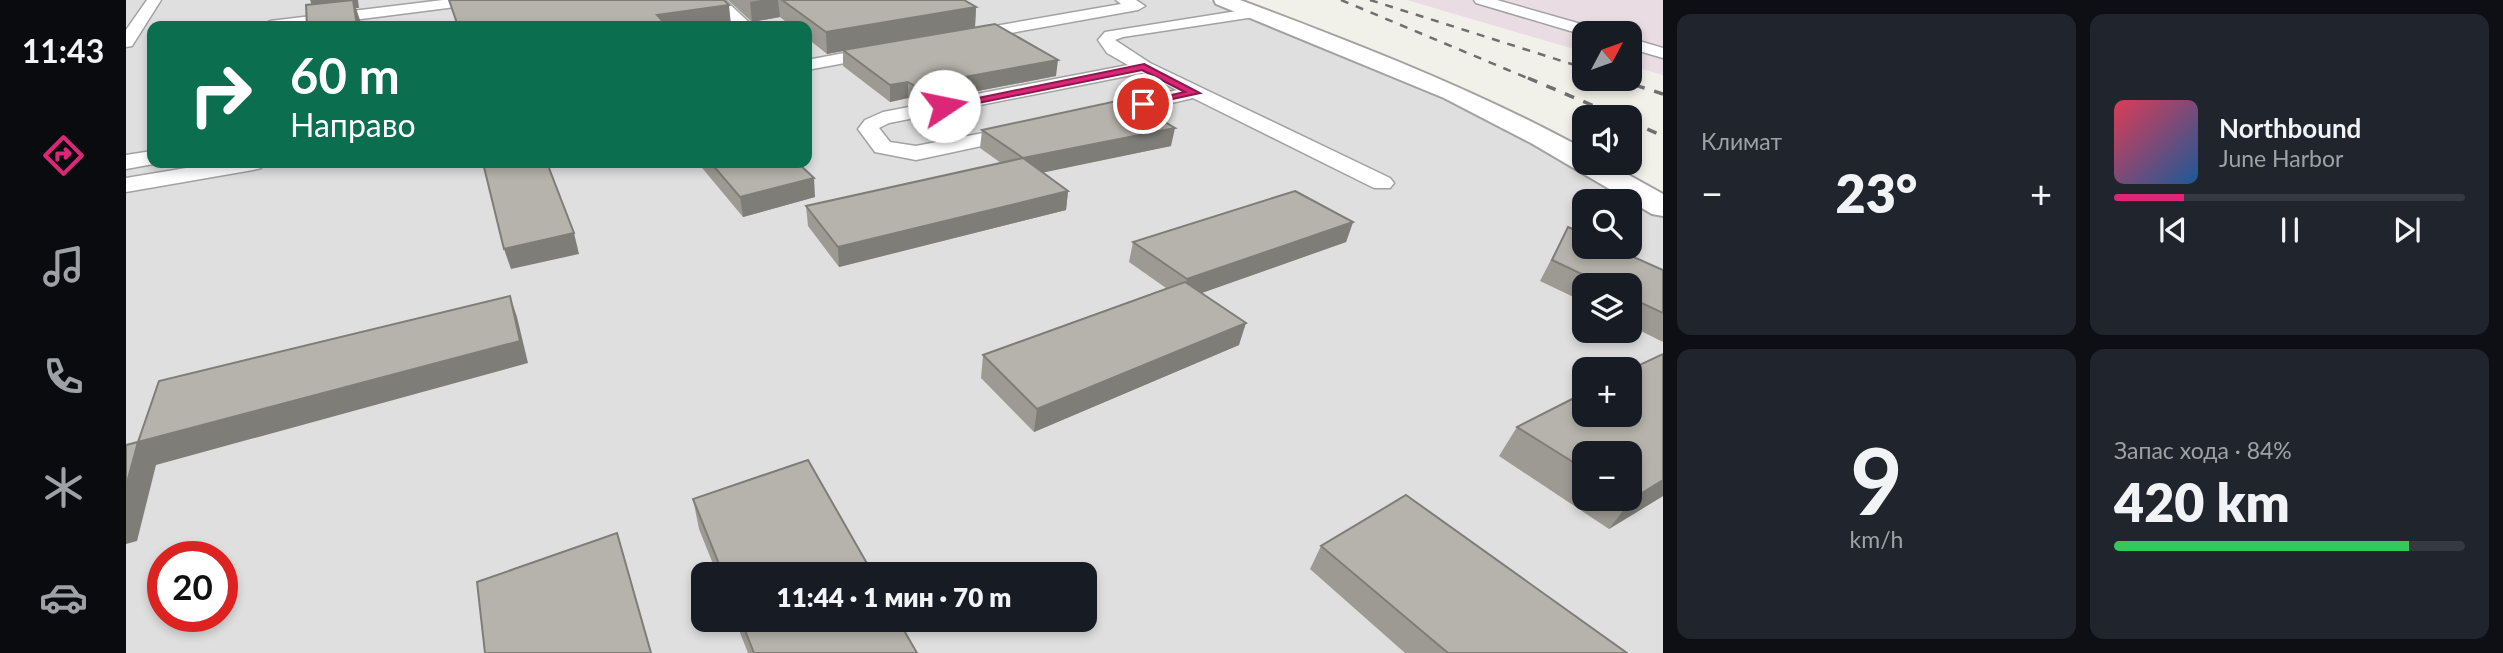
<!DOCTYPE html>
<html lang="ru">
<head>
<meta charset="utf-8">
<style>
  body { margin:0; font-family:Lato,sans-serif; background:#20242c; color:#f1f3f6; height:100vh; display:flex; flex-direction:column; font-size:26px; white-space:nowrap }
  * { box-sizing:border-box; margin:0 }
  p { font-size:23px; color:#9ea1a6 }
  .icon { flex:none; width:38px; height:38px; fill:none; stroke:currentColor; stroke-width:2; stroke-linecap:round; stroke-linejoin:round }
  .map { position:relative; flex:1; overflow:hidden }
  .drawer { display:flex; flex-direction:column; gap:14px; padding:14px; background:#0d0f14; width:840px }
  .drawer>* { flex:none }
  .hud { position:absolute; left:21px; top:21px; width:665px; height:147px; border-radius:14px; box-shadow:0 4px 10px #0003; background:#0b6e4f; color:#fff; overflow:hidden }
  .needle { width:46px; rotate:49deg }
  .buttons { position:absolute; left:1446px; top:21px; display:grid; gap:14px }
  .buttons a { display:grid; place-items:center; width:70px; height:70px; border-radius:14px; background:#171b24; box-shadow:0 4px 10px #0003; font-size:35px }
  .speed { position:absolute; left:21px; top:541px; display:flex; gap:14px; font-size:35px; font-weight:700; text-align:center }
  .speed>* { display:grid; place-content:center; width:91px; height:91px; border-radius:50%; background:#171b24; box-shadow:0 4px 10px #0003; line-height:1 }
  .speed .limit { border:10px solid #d22; background:#fff; color:#111 }
  .pin { position:absolute; display:grid; place-items:center; width:60px; height:60px; color:#fff; margin:-30px; border:4px solid #fff; border-radius:50%; box-shadow:0 2px 7px #0007 }
  .me { position:absolute; width:77px; margin:-38px; rotate:79deg; stroke-linejoin:round; filter:drop-shadow(0 0 5px #0008) }
  .turn { display:flex; align-items:center; gap:24px; height:147px; padding:0 28px; font-size:32px }
  .turn .icon { width:91px; height:91px; stroke-width:2.5 }
  .turn b { display:block; font-size:49px; line-height:60px }
  .big { font-size:52px; font-weight:800; line-height:1.1 }
  .drawer .card { flex:1; display:flex; flex-direction:column; justify-content:center; gap:10px; min-width:0; padding:0 24px; border-radius:14px; background:#20242c }
  .drawer .dial { align-items:center; gap:0 }
  .dial b { font-size:91px; line-height:1 }
  .song { display:flex; align-items:center; gap:21px }
  .cover { width:84px; height:84px; border-radius:10px; background:linear-gradient(135deg,hsl(350 70% 55%),hsl(210 70% 35%)) }
  .played { height:7px; border-radius:4px; background:linear-gradient(90deg,#db2777 20%,#363941 20%) }
  .keys { display:flex; justify-content:space-around; direction:ltr }
  .heat { display:flex; justify-content:space-between; align-items:center; font-size:38px; direction:ltr }
  .charge { height:10px; border-radius:5px; background:linear-gradient(90deg,#34c759 84%,#363941 0) }
  .drawer .tiles { flex:1; display:grid; gap:14px; grid-template-columns:repeat(2,1fr) }
  .trip { position:absolute; left:565px; top:562px; width:406px; height:70px; border-radius:14px; background:#171b24; box-shadow:0 4px 10px #0003; font-weight:800; line-height:70px; text-align:center }
  main { display:flex; flex:1; min-height:0 }
  .dock { display:flex; flex-direction:column; width:126px; justify-content:space-around; align-items:center; background:#090b0e; color:#9ea1a6 }
  .dock .icon { width:49px; height:49px }
  .dock .selected { color:#db2777 }
  .dock b { font-size:32px; color:#f1f3f6 }
  .map>svg:first-child { display:block }
  .residential { fill:#dfdfdf; fill-rule:evenodd }
  .industrial { fill:#e9dce3 }
  .lines { fill:none; stroke-linecap:round; stroke-linejoin:round }
  .lane-casing { stroke:#a2a2a2; stroke-width:3 }
  .street-casing { stroke:#a2a2a2; stroke-width:4 }
  .lane { fill:#fff; fill-rule:evenodd }
  .street { fill:#fff; fill-rule:evenodd }
  .rail-far1 { stroke:#6f6f6f; stroke-width:2.5; stroke-dasharray:8 8; stroke-linecap:butt }
  .rail { stroke:#6f6f6f; stroke-width:3.5; stroke-dasharray:10 10; stroke-linecap:butt }
  .wall { fill:#9d9a94; fill-rule:evenodd }
  .shaded-wall { fill:#7f7d78 }
  .building { fill:#b6b3ac; stroke:#7f7d78; stroke-width:2 }
  .route { fill:#db2777; stroke:#8e194d; stroke-width:2 }
</style>
</head>
<body>
<main>
<nav class="dock">
<b>11:43</b>
<svg class="icon selected" aria-label="directions" viewBox="0 0 24 24"><path d="M12 3l9 9-9 9-9-9zM9 14v-3h6M13 9l2 2-2 2"/></svg>
<svg class="icon" aria-label="music" viewBox="0 0 24 24"><path d="M9 18V5l10-2v13"/><circle cx="6" cy="18" r="3"/><circle cx="16" cy="16" r="3"/></svg>
<svg class="icon" aria-label="phone" viewBox="0 0 24 24"><path d="M5 4h4l2 5-3 2q2 4 5 5l2-3 5 2v4C11 20 4 13 5 4z"/></svg>
<svg class="icon" aria-label="climate" viewBox="0 0 24 24"><path d="M12 3v18M4 7l16 10M4 17L20 7"/></svg>
<svg class="icon" aria-label="car" viewBox="0 0 24 24"><path d="M5 17H2v-5l4-1 3-4h7l3 4 3 1v5h-3M9 17h6M6 11h13"/><circle cx="7" cy="17" r="2"/><circle cx="17" cy="17" r="2"/></svg>
</nav>
<div class="map">
<svg width="1537" height="653" viewBox="0 0 1537 653">
  <rect width="100%" height="100%" fill="#f1f0e9"/>
  <path class="residential" d="M0,0H1082L1305,91L1412,144L1537,214V653H0ZM26,26H681V163H26ZM1458,201H1503V247H1458ZM1458,285H1503V331H1458ZM1458,369H1503V415H1458ZM1458,453H1503V499H1458ZM37,556H96V616H37ZM578,574H959V620H578Z"/>
  <polygon class="industrial" points="1281,0 1537,0 1537,75 1503,65 1503,33 1458,33 1458,52"/>
  <g class="lines">
    <defs>
      <g id="lane">
        <polygon points="21,0 35,0 6,46 0,47 0,30"/>
        <polygon points="317,0 360,0 353,4 180,26 136,26 144,21"/>
        <polygon points="583,0 599,0 627,26 610,26"/>
        <polygon points="990,0 1010,0 1019,6 1012,10 840,41 832,36 840,31 995,4"/>
        <polygon points="1348,0 1371,0 1476,30 1478,33 1458,35 1350,3"/>
        <polygon points="1130,8 1138,13 1135,16 997,37 989,40 1024,63 1264,178 1268,183 1264,188 1248,188 1067,98 973,120 966,118 963,114 966,110 1051,90 1016,73 763,123 753,128 764,142 790,146 893,126 900,128 903,132 900,136 893,138 790,160 749,152 732,129 739,120 757,112 1002,65 981,53 972,40 979,32"/>
        <polygon points="1503,38 1537,48 1537,58 1503,48"/>
        <polygon points="756,46 762,47 764,51 762,55 681,70 681,60"/>
        <polygon points="26,151 26,163 33,163 0,169 0,155"/>
        <polygon points="90,163 138,163 135,168 127,170 0,192 0,178"/>
      </g>
      <path id="street" d="M1088,0H1114C1231,44 1348,89 1458,149V163H1481L1537,194V216L1526,214L1405,143L1318,98L1090,4Z"/>
    </defs>
    <use href="#lane" class="lane-casing"/>
    <use href="#street" class="street-casing"/>
    <use href="#lane" class="lane"/>
    <use href="#street" class="street"/>
    <g class="rail-far1">
      <polyline points="1215,0 1406,80"/>
      <polyline points="1244,0 1458,68"/>
      <polyline points="1490,79 1493,80"/>
    </g>
    <g class="rail">
      <polyline points="1402,78 1494,117"/>
      <polyline points="1490,79 1537,94"/>
      <polyline points="1503,121 1537,136"/>
    </g>
  </g>
  <g class="wall">
    <polygon points="602,0 838,0 850,7 849,27 930,76 789,103 782,98 764,102 717,66 717,51 701,54 681,38 681,26 665,26 654,17 626,22"/>
    <polygon points="856,130 1045,146 917,172 942,191 940,210 713,267 682,226 680,206 875,163 854,148"/>
    <polygon points="572,163 672,163 689,197 617,217"/>
    <polygon points="1227,222 1220,242 1075,293 1113,345 908,432 855,378 857,355 1040,288 1003,262 1007,242"/>
    <polygon points="1442,227 1537,270 1537,342 1503,325 1503,285 1458,285 1458,302 1414,281"/>
    <path d="M1537,354V496L1483,529L1373,456L1391,427ZM1458,453H1503V499H1458Z"/>
    <polygon points="567,499 747,574 591,574 573,529"/>
    <polygon points="1195,546 1501,653 1279,653 1184,569"/>
    <polygon points="609,620 772,620 791,653 622,653"/>
  </g>
  <g class="shaded-wall">
    <polygon points="184,0 232,0 233,8 230,8 236,26 231,26 189,13"/>
    <polygon points="635,0 652,0 654,17 626,22 624,2"/>
    <polygon points="603,5 605,25 598,26 533,26 531,15"/>
    <polygon points="850,7 849,27 701,54 700,32"/>
    <polygon points="932,60 930,76 789,103 789,86"/>
    <polygon points="782,82 782,98 764,102 764,85"/>
    <polygon points="1049,128 1045,146 896,177 897,158"/>
    <polygon points="688,178 689,197 617,217 614,197"/>
    <polygon points="942,191 940,210 713,267 712,247"/>
    <polygon points="1227,222 1220,242 1056,300 1061,279"/>
    <polygon points="448,233 453,254 385,269 378,249"/>
    <polygon points="384,296 391,317 402,363 30,465 11,541 0,544 0,486 12,442"/>
    <polygon points="1120,323 1113,345 908,432 911,409"/>
    <polygon points="1537,480 1537,496 1483,529 1506,499"/>
  </g>
  <g class="building">
    <polygon points="227,0 231,26 181,26 180,5"/>
    <polygon points="323,0 598,0 603,5 531,15 541,26 332,26"/>
    <polygon points="656,0 838,0 850,7 700,32"/>
    <polygon points="869,24 932,60 789,86 782,82 764,85 717,50"/>
    <polygon points="1000,99 1049,128 897,158 856,130"/>
    <polygon points="897,158 942,191 712,247 680,206"/>
    <polygon points="357,163 421,163 448,233 378,249"/>
    <polygon points="585,163 672,163 688,178 614,197"/>
    <polygon points="1169,191 1227,222 1061,279 1007,242"/>
    <polygon points="1442,227 1458,234 1458,247 1485,247 1537,270 1537,313 1503,297 1503,285 1479,285 1426,260"/>
    <polygon points="1059,282 1120,323 911,409 857,355"/>
    <polygon points="384,296 394,341 12,442 33,381"/>
    <polygon points="1537,354 1537,480 1506,499 1503,497 1503,453 1458,453 1458,469 1391,427 1458,393 1458,415 1503,415 1503,370"/>
    <polygon points="12,442 0,486 0,445"/>
    <polygon points="682,460 747,574 597,574 567,499"/>
    <polygon points="1280,495 1501,653 1322,653 1195,546"/>
    <polygon points="491,533 525,653 359,653 351,582"/>
    <polygon points="615,620 772,620 791,653 628,653"/>
  </g>
  <polygon class="route" points="1018,64 1074,93 1014,106 1014,102 1059,92 1016,70 818,110 813,106"/>
</svg>
<div class="buttons">
<a><svg class="needle" viewBox="-14 -14 28 28"><path d="M0-13l5 13h-10z" fill="#e53935"/><path d="M0 13l5-13h-10z" fill="#9ea1a6"/></svg></a>
<a><svg class="icon" aria-label="sound" viewBox="0 0 24 24"><path d="M4 9h4l5-4v14l-5-4H4zM17 9q2 3 0 6"/></svg></a>
<a><svg class="icon" aria-label="search" viewBox="0 0 24 24"><circle cx="10" cy="10" r="6"/><path d="M15 15l6 6"/></svg></a>
<a><svg class="icon" aria-label="layers" viewBox="0 0 24 24"><path d="M12 4l9 5-9 5-9-5zM3 14l9 5 9-5"/></svg></a>
<a>+</a>
<a>−</a>
</div>
<div class="speed"><div class="limit">20</div></div>
<div class="pin" style="left:1017px;top:104px;background:#d93025"><svg class="icon" aria-label="arrive" viewBox="0 0 24 24"><path d="M6 21V4h12l-3 4 3 4H6"/></svg></div>
<svg class="me" style="left:818px;top:106px" viewBox="-20 -20 40 40"><circle r="19" fill="#fff"/><path d="M0-13L10 11 0 6-10 11z" fill="#db2777"/></svg>
<div class="trip">11:44 · 1 мин · 70 m</div>
<div class="hud">
<div class="turn"><svg class="icon" aria-label="right" viewBox="0 0 24 24"><path d="M7 20v-9h11M14 6l5 5-5 5"/></svg><div><b>60 m</b>Направо</div></div>
</div>
</div>
<section class="drawer">
<div class="tiles">
<div class="card"><p>Климат</p>
<div class="heat"><a>−</a><b class="big">23°</b><a>+</a></div>
</div>
<div class="card">
<div class="song"><i class="cover"></i><div><b>Northbound</b><p>June Harbor</p></div></div>
<div class="played"></div>
<div class="keys"><svg class="icon" aria-label="previous" viewBox="0 0 24 24"><path d="M18 5L8 12l10 7zM5 5v14"/></svg><svg class="icon" aria-label="pause" viewBox="0 0 24 24"><path d="M8 5v14M16 5v14"/></svg><svg class="icon" aria-label="next" viewBox="0 0 24 24"><path d="M6 5l10 7-10 7zM19 5v14"/></svg></div>
</div>
<div class="card dial"><b>9</b><p>km/h</p></div>
<div class="card"><p>Запас хода · 84%</p><b class="big">420 km</b><div class="charge"></div></div>
</div>
</section>
</main>
</body>
</html>
